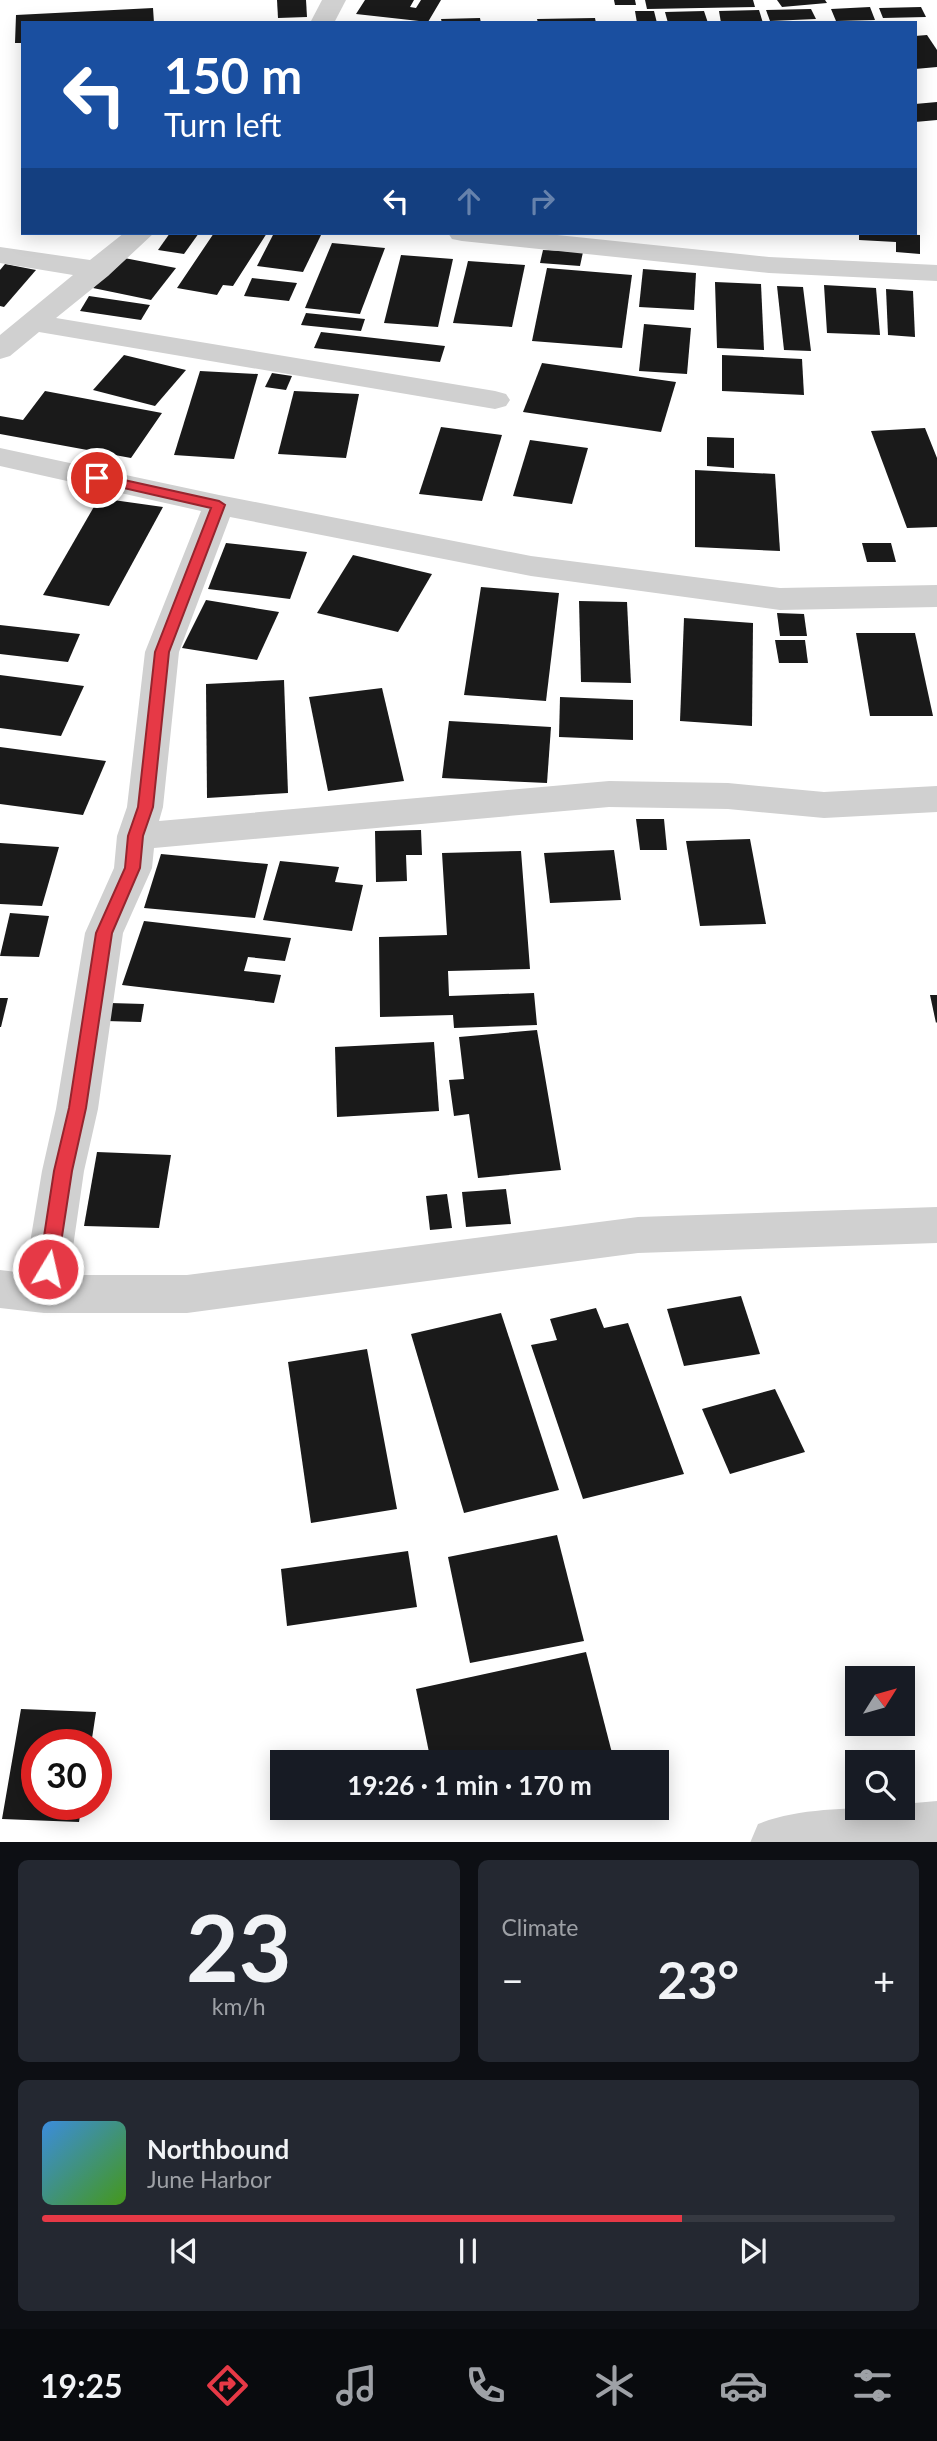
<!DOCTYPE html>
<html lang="en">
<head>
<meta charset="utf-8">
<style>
  body { margin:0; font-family:Lato,sans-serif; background:#242831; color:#f1f3f6; height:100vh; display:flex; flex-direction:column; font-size:26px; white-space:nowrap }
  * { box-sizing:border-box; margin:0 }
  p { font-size:23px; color:#9ea1a6 }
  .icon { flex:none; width:38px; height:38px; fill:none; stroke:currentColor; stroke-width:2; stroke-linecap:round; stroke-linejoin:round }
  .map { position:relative; height:1842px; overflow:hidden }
  .drawer { display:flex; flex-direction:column; gap:18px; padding:18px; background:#0d0f14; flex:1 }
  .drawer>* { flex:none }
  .guide { position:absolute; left:21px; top:21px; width:896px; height:214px; border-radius:0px; box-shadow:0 4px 18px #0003; background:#1a4fa0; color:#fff; overflow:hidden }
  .needle { width:46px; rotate:53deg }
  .tools { position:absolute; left:845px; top:1666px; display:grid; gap:14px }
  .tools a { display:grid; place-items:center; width:70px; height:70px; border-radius:0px; background:#171b24; box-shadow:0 4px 18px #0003; font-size:35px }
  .speed { position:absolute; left:21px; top:1729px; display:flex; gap:14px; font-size:35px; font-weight:700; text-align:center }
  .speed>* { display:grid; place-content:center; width:91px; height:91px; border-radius:50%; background:#171b24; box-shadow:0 4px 18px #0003; line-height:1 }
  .speed .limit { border:10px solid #d22; background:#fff; color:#111 }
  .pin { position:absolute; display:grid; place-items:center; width:60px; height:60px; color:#fff; margin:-30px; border:4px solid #fff; border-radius:50%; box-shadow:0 2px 7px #0007 }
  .me { position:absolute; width:77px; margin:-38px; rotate:9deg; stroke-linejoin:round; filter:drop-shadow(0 0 5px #0008) }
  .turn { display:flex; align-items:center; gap:24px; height:147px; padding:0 28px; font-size:32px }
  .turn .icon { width:91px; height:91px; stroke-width:2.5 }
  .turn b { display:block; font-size:49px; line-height:60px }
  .lanes { display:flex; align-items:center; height:66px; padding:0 28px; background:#0003; justify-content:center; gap:35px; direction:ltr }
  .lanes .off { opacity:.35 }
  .big { font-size:52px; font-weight:700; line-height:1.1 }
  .drawer .card { flex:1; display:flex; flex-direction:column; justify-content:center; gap:10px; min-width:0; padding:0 24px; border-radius:10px; background:#242831 }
  .drawer .dial { align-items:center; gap:0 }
  .dial b { font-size:91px; line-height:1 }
  .song { display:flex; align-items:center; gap:21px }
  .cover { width:84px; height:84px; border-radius:10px; background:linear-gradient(135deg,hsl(210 70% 55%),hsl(100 70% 35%)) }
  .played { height:7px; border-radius:4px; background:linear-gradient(90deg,#e63946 75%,#363941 75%) }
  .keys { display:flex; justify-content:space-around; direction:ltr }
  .heat { display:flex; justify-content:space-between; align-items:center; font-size:38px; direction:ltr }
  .drawer .tiles { flex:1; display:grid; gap:18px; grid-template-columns:1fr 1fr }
  .card:last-child { grid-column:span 2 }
  .trip { position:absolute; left:270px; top:1750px; width:399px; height:70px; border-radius:0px; background:#171b24; box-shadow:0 4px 18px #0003; font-weight:700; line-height:70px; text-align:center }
  .tabs { display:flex; height:112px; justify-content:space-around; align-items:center; background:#090b0e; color:#9ea1a6 }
  .tabs .icon { width:49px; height:49px }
  .tabs .on { color:#e63946 }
  .tabs b { font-size:32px; color:#f1f3f6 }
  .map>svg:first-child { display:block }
  .building { fill:#1a1a1a }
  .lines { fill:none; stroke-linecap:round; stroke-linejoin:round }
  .minor { fill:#d0d0d0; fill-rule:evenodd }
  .route { fill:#e63946; stroke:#96252e; stroke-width:2 }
</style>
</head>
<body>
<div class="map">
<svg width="937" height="1843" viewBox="0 0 937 1843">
  <rect width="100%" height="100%" fill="#fff"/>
  <g class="building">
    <polygon points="277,0 306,0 307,17 278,18"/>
    <polygon points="365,0 414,0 410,7 416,8 421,0 441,0 428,22 356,14"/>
    <polygon points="614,0 635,0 636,5 615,5"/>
    <polygon points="645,0 753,0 755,7 647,9"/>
    <polygon points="777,0 825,0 827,3 782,7"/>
    <polygon points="870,7 875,20 836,21 831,9"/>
    <polygon points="921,7 926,17 883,18 879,8"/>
    <polygon points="153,8 154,23 23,23 23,43 15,43 16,15"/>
    <polygon points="811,9 816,19 770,21 766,10"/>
    <polygon points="759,10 763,23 721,23 719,11"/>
    <polygon points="635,11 654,11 657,23 637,23"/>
    <polygon points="704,11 708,23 668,23 665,12"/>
    <polygon points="480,18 481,23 442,23 441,19"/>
    <polygon points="595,18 596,23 538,23 537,19"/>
    <polygon points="927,35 937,50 937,67 915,69 915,36"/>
    <polygon points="937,102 937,120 915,122 915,104"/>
    <polygon points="170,233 199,233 184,254 158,250"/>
    <polygon points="214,233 267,233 233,286 223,285 217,295 177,288"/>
    <polygon points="274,233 322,233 303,272 257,266"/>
    <polygon points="859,233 920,235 920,254 896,252 896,242 859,240"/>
    <polygon points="332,243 385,248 360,314 305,308"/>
    <polygon points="543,250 583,252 580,266 540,263"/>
    <polygon points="401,255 453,259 438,327 384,323"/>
    <polygon points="119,257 176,268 151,300 93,288"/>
    <polygon points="468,261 525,265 512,327 453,323"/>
    <polygon points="5,264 36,270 4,307 0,306 0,270"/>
    <polygon points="547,268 632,275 622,348 532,341"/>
    <polygon points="643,269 696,273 694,310 639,307"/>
    <polygon points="252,278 297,283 289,301 244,296"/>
    <polygon points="715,282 761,284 764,350 717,348"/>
    <polygon points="824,285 876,288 880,335 827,333"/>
    <polygon points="777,286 803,287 811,351 784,350"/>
    <polygon points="886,289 913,291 915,337 888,335"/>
    <polygon points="89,296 150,305 141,320 80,311"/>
    <polygon points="306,313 365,319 361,331 301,325"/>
    <polygon points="644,324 691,328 687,374 639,371"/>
    <polygon points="321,332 445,346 440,362 314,348"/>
    <polygon points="124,355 186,370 155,406 93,390"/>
    <polygon points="722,355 802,359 804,395 722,391"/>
    <polygon points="542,363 676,382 661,432 523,412"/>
    <polygon points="200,371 258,374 234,459 174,455"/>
    <polygon points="272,373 292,376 286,390 265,387"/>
    <polygon points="45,391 162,413 131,458 0,434 0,416 23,420"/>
    <polygon points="294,391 359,394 346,458 278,454"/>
    <polygon points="441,427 502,435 482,501 419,494"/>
    <polygon points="925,428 937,458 937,527 907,528 871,431"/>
    <polygon points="707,437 734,438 734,468 707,466"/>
    <polygon points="530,440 588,448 572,504 513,496"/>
    <polygon points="695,470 775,474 780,551 695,547"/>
    <polygon points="99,498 163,507 109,606 43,595"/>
    <polygon points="226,543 307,552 290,599 208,589"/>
    <polygon points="862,543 891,543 896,562 867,562"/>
    <polygon points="353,555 432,574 398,632 317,613"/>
    <polygon points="481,587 559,593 546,701 464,695"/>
    <polygon points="206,600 279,612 257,660 182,648"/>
    <polygon points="579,601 627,602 631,683 581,682"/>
    <polygon points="777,613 804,614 807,636 780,636"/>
    <polygon points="684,618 753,623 752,726 680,721"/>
    <polygon points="0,625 80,634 68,662 0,654"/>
    <polygon points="856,633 915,633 933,716 870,716"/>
    <polygon points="775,640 805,640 808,663 779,663"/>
    <polygon points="0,675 84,686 61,736 0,728"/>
    <polygon points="284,680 288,793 207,798 206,684"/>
    <polygon points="382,688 404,781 328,791 309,697"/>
    <polygon points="560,697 633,700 633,740 559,737"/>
    <polygon points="449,721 551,727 547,783 442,778"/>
    <polygon points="0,747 106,761 83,815 0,804"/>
    <polygon points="636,819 664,819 667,850 640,850"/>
    <polygon points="421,830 422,855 406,855 407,881 376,882 375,831"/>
    <polygon points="750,839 766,924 700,926 686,841"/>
    <polygon points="0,843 59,847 42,906 0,904"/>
    <polygon points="614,850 621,900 550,903 544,853"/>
    <polygon points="521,851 530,969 448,971 449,996 534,993 537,1025 454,1028 453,1015 380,1017 379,937 447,935 442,853"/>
    <polygon points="161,854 268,864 255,918 144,908"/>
    <polygon points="280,861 339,867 335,882 363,885 352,931 263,920"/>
    <polygon points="10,913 49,916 39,957 0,956"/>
    <polygon points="144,921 291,938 285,961 248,957 244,971 281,975 274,1003 122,985"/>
    <polygon points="930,995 937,995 937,1022 936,1023"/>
    <polygon points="0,998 8,998 1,1027 0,1027"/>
    <polygon points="110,1003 144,1004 141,1022 106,1021"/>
    <polygon points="537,1030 561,1170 478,1178 469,1114 454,1116 449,1080 464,1079 459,1037"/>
    <polygon points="434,1042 439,1111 337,1117 335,1047"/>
    <polygon points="97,1152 171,1155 159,1228 84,1226"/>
    <polygon points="506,1189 511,1224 466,1227 462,1192"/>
    <polygon points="447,1194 452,1228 430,1230 426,1196"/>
    <polygon points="741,1296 760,1354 684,1366 667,1309"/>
    <polygon points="596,1308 604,1328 628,1323 684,1474 583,1499 531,1345 557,1340 550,1319"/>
    <polygon points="501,1313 559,1490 464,1513 411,1334"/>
    <polygon points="367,1349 397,1509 311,1523 288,1362"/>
    <polygon points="775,1389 805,1452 730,1474 702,1409"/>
    <polygon points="557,1535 584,1641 470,1663 448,1557"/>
    <polygon points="408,1551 417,1607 287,1626 281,1569"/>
    <polygon points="586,1652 612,1753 569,1762 431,1762 416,1689"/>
    <polygon points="21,1709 96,1712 91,1745 37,1745 37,1804 82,1804 79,1822 2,1819"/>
  </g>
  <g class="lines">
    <g class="minor">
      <polygon points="322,0 346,0 334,23 310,23"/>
      <polygon points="124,233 154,233 108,276 56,318 495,391 506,394 510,400 506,406 495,409 39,332 10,356 0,359 0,335 73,275 0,263 0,247 90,260"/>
      <polygon points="448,233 538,233 769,257 937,265 937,281 769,273 462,241 452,239"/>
      <polygon points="0,448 219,495 531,556 780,588 937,585 937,607 780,610 531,576 230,517 179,652 163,807 159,821 609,781 728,783 824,792 937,786 937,812 824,818 728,809 609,807 154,848 152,868 123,933 98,1109 84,1171 69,1275 187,1275 638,1217 937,1207 937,1243 638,1253 187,1313 44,1313 0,1308 0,1270 25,1273 42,1171 56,1109 85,933 114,868 117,836 127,807 145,652 201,511 0,466"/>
      <path d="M937,1801V1843H750L758,1824C799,1807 859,1808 903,1808V1804Z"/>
    </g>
  </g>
  <polygon class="route" points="97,474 219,501 225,505 169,652 153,807 143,836 140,868 112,933 86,1108 72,1171 57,1269 54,1275 48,1277 41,1275 39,1269 54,1171 69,1108 96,933 125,868 128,836 138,807 155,652 211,508 93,481 93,476"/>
</svg>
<div class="tools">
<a><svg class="needle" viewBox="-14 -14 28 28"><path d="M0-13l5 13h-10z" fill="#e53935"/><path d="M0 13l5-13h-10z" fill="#9ea1a6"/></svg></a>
<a><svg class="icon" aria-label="search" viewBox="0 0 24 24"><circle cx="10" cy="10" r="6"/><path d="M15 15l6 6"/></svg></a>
</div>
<div class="speed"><div class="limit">30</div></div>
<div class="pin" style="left:97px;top:478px;background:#d93025"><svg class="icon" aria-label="arrive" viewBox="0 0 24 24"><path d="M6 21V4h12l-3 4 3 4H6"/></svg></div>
<svg class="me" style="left:48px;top:1269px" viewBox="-20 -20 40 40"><circle r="17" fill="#e63946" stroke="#fff" stroke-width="3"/><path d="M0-11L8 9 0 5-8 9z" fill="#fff"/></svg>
<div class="trip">19:26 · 1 min · 170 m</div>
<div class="guide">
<div class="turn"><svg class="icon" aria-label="left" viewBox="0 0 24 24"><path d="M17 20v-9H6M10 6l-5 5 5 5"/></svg><div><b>150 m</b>Turn left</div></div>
<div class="lanes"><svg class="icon" aria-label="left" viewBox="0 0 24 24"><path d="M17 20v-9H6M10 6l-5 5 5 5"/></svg><svg class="icon off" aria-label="ahead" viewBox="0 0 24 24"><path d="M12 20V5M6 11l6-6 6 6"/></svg><svg class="icon off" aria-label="right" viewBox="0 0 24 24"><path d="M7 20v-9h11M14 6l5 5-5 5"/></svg></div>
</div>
</div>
<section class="drawer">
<div class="tiles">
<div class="card dial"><b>23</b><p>km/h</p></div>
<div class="card"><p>Climate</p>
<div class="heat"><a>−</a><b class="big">23°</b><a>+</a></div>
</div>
<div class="card">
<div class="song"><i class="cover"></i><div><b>Northbound</b><p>June Harbor</p></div></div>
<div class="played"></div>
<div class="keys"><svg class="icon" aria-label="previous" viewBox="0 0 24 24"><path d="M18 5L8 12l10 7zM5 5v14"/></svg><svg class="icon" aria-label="pause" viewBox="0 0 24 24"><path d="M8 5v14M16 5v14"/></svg><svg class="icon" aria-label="next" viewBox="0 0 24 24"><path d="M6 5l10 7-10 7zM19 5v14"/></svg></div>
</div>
</div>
</section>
<nav class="tabs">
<b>19:25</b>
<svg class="icon on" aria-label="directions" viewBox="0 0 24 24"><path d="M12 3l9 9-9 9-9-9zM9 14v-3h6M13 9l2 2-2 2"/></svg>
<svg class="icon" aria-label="music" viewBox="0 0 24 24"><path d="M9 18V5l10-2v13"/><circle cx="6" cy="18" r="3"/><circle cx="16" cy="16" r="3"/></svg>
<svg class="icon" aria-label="phone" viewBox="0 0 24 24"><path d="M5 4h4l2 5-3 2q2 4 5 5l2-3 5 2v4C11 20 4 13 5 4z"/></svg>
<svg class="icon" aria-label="climate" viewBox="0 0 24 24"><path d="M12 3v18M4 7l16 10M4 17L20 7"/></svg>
<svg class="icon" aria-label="car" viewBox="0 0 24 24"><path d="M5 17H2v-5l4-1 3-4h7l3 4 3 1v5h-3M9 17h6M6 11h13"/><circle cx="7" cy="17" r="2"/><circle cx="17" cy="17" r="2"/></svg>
<svg class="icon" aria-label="filters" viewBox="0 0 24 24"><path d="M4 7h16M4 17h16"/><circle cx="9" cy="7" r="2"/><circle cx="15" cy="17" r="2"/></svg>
</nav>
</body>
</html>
